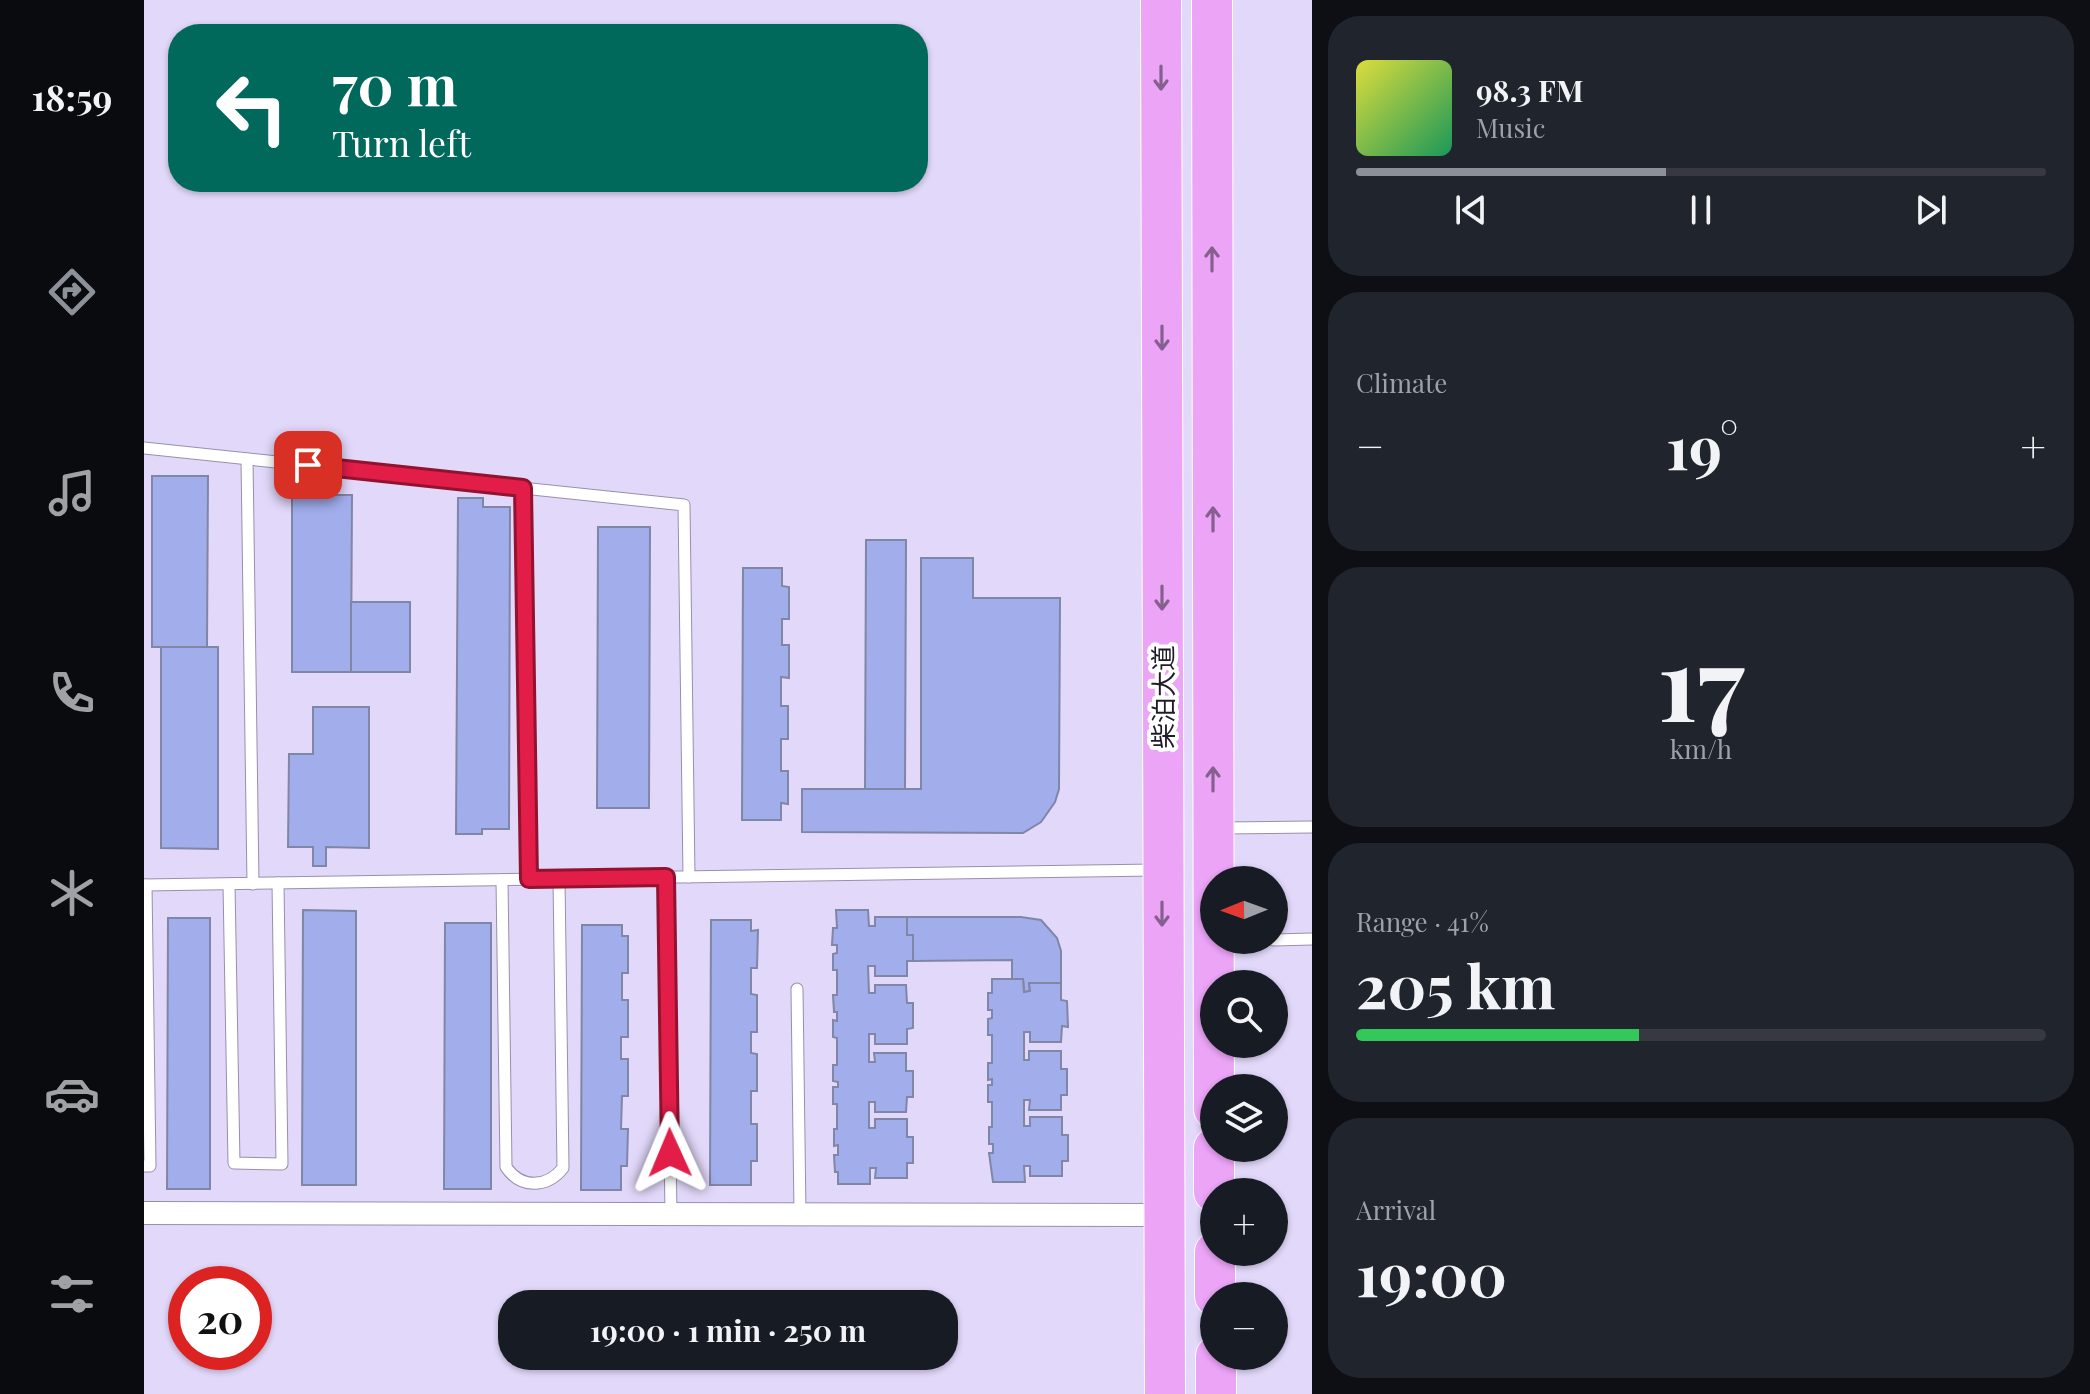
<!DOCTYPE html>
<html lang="en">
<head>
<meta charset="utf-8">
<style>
  body { margin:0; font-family:"Playfair Display","Noto Sans SC",serif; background:#20242c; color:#f1f3f6; height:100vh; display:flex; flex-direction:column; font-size:30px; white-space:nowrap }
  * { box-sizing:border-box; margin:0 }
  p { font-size:26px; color:#9ea1a6 }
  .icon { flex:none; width:44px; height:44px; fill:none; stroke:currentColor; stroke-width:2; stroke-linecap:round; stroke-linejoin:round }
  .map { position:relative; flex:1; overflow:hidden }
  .panel { display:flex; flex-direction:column; gap:16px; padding:16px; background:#0d0f14; width:778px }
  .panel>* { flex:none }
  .banner { position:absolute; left:24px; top:24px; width:760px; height:168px; border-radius:32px; box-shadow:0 2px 6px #0004; background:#00695c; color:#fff; overflow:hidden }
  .needle { width:52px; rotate:269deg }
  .fabs { position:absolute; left:1056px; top:866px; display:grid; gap:16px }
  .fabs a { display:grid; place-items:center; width:88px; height:88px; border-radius:50%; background:#171b24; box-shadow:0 2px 6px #0004; font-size:40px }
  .speed { position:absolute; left:24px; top:1266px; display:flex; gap:16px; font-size:40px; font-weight:700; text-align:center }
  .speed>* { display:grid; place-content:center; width:104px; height:104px; border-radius:50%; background:#171b24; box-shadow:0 2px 6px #0004; line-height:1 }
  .speed .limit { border:12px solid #d22; background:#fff; color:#111 }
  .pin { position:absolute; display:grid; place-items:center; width:68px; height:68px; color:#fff; margin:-34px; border-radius:16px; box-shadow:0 4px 12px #0006 }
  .me { position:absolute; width:88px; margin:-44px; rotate:359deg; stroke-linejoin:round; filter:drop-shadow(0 0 6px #0008) }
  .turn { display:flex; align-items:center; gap:28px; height:168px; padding:0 32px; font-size:36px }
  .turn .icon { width:104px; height:104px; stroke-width:2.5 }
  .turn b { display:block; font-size:56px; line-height:68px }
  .big { font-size:60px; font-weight:700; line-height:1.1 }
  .panel .widget { flex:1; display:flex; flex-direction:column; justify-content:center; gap:12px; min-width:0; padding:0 28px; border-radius:32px; background:#20242c }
  .panel .dial { align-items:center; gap:0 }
  .dial b { font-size:104px; line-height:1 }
  .song { display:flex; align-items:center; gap:24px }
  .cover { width:96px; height:96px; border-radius:12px; background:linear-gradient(135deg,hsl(60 70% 55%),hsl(150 70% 35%)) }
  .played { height:8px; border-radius:4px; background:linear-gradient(90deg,#8c9099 45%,#363941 45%) }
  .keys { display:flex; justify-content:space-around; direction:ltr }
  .heat { display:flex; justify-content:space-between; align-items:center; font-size:44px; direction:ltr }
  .charge { height:12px; border-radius:6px; background:linear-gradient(90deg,#34c759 41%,#363941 0) }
  .trip { position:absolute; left:354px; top:1290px; width:460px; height:80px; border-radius:32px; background:#171b24; box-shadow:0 2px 6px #0004; font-weight:700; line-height:80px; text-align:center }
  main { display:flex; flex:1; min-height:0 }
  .dock { display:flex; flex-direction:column; width:144px; justify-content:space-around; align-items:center; background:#090b0e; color:#9ea1a6 }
  .dock .icon { width:56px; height:56px }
  .dock .selected { color:#8c9099 }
  .dock b { font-size:36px; color:#f1f3f6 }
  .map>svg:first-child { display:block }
  .building { fill:#a2adec; stroke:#8086a5; stroke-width:2 }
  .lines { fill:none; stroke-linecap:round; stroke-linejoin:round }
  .lane-casing { stroke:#988fae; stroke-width:13 }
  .street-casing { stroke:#988fae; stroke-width:24 }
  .highway-casing { stroke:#fff; stroke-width:42 }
  .lane { stroke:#fff; stroke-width:11 }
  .street { stroke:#fff; stroke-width:22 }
  .highway { stroke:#eba4f6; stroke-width:40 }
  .oneway { stroke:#85608e }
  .route-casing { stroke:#92132f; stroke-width:20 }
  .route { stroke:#e11d48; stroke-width:14 }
  .labels { text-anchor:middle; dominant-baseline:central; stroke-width:8; stroke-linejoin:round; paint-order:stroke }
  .street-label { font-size:26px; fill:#1f1b27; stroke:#fff }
</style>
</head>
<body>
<main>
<nav class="dock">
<b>18:59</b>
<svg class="icon selected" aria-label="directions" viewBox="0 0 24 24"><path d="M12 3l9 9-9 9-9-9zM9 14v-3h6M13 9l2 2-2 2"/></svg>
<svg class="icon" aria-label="music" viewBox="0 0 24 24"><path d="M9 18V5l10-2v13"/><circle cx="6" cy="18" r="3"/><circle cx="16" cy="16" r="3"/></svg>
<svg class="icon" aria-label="phone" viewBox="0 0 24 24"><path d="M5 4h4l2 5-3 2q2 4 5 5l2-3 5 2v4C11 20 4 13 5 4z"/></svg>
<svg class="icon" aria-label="climate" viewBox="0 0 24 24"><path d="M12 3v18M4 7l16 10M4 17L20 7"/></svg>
<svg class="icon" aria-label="car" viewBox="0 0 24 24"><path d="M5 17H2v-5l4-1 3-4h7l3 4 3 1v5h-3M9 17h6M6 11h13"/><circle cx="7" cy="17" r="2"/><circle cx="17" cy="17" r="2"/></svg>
<svg class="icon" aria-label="filters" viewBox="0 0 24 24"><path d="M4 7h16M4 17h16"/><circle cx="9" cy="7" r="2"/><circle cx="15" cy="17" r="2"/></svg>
</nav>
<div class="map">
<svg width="1168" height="1394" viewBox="0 0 1168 1394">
  <rect width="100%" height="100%" fill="#e2d8fa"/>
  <g class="building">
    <polygon points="8,476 64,476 63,647 8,647"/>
    <polygon points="148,495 208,495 207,672 148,672"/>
    <polygon points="314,498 339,498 339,507 366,507 365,829 338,829 338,834 312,834"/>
    <polygon points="454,527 506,527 505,808 453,808"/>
    <polygon points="722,540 762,540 761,789 721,789"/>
    <polygon points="777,558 829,558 829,598 916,598 915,789 911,802 897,822 879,833 658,832 658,789 777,789"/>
    <polygon points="599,568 638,568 638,586 645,587 645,619 638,619 638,645 645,645 645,678 637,677 637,706 644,706 644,739 637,739 637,771 644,771 644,804 637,803 637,820 598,820"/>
    <rect x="207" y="602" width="59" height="70"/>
    <polygon points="17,647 74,647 74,849 17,848"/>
    <polygon points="169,707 225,707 225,848 182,847 182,866 169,866 169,847 144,847 145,754 169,754"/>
    <polygon points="159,910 212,911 212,1185 158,1185"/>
    <polygon points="692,910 724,910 725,926 731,926 731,917 763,917 763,935 769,935 769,961 763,961 763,976 731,976 731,966 724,966 725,993 731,993 731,985 762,985 763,1003 769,1003 769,1028 763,1029 763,1044 731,1044 731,1034 725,1034 725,1062 731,1062 730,1053 762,1053 762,1071 769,1071 769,1097 763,1097 762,1112 731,1112 731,1102 725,1102 725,1128 731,1128 731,1119 763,1119 763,1137 769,1137 769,1163 763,1163 763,1178 731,1178 732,1168 726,1168 726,1184 694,1184 694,1172 691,1172 690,1155 694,1155 694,1145 690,1146 690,1129 693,1129 693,1104 689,1104 689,1087 694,1087 694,1082 689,1081 689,1065 693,1065 693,1038 689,1037 689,1020 693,1021 693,1012 690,1012 689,995 693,995 693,970 689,970 689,954 693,953 693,945 688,945 689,928 693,928"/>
    <polygon points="763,917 877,917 897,920 913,938 917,951 917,983 885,983 886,991 880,992 879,979 868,979 868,960 769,961 769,935 763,935"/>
    <polygon points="24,918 66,918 66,1189 23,1189"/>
    <polygon points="567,920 607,920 607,931 614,930 613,968 607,968 607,994 613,995 613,1032 607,1032 607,1053 613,1054 613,1091 607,1091 607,1124 613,1124 613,1161 607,1161 607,1185 566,1185"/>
    <polygon points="301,923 347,923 347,1189 300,1189"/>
    <polygon points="438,925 478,925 478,936 484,936 484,973 478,973 478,1000 484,1000 484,1037 477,1037 477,1059 484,1059 484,1096 478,1096 477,1129 484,1129 483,1166 477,1166 477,1190 437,1190"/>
    <polygon points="848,979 879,979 880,992 886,991 885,983 917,983 917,1000 923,1001 924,1027 918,1026 917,1042 886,1042 886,1032 880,1032 880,1060 885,1060 885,1051 917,1051 917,1069 923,1069 923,1095 917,1095 917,1110 885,1110 886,1100 880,1100 880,1126 886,1126 886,1117 918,1117 918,1135 924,1135 924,1161 918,1161 918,1176 886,1176 886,1166 880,1166 881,1182 849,1182 845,1153 849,1153 849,1144 845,1144 845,1127 848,1127 848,1102 844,1102 844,1085 848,1085 848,1079 844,1080 844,1063 848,1063 848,1035 844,1035 844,1019 848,1018 848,1010 844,1010 844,993 848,993"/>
  </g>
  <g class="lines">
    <defs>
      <g id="lane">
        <polyline points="0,448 540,505 545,877"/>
        <polyline points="103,459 109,884"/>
        <polyline points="379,488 385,879"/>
        <polyline points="1077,828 1168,827"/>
        <polyline points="522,877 527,1214"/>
        <path d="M358,880L362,1167C377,1189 403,1188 419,1168L415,879"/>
        <polyline points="85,884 90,1163 138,1164 134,883"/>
        <polyline points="0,885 1011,870"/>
        <polyline points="1130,940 1168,939"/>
        <polyline points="653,989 656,1214"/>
        <polyline points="0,1166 6,1166 2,885"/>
      </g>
      <polyline id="street" points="0,1213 1019,1215"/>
      <g id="highway">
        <polyline points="1017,0 1021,1394"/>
        <polyline points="1068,0 1070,1109"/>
        <polyline points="1070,1148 1070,1192"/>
        <polyline points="1071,1252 1071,1296"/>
        <polyline points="1072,1356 1072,1394"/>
      </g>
    </defs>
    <use href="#lane" class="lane-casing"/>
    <use href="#street" class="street-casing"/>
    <use href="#highway" class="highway-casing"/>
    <use href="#lane" class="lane"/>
    <use href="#street" class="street"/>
    <use href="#highway" class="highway"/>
  </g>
  <defs><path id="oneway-shaft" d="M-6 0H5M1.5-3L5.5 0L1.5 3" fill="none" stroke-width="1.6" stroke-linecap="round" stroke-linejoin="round" transform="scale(2)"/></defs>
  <g class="oneway">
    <use href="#oneway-shaft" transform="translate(1017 78) rotate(90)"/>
    <use href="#oneway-shaft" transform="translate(1068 259) rotate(-90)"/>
    <use href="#oneway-shaft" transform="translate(1018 338) rotate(90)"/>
    <use href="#oneway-shaft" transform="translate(1069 519) rotate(-90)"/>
    <use href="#oneway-shaft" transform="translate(1018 598) rotate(90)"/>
    <use href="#oneway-shaft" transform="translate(1069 779) rotate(-90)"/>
    <use href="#oneway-shaft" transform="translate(1018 914) rotate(90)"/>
  </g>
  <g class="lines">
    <defs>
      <polyline id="route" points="164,465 379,488 385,879 522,877 526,1153"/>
    </defs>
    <use href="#route" class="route-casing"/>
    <use href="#route" class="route"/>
  </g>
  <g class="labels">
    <g class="street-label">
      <text transform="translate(1018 697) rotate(-90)">柴泊大道</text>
    </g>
  </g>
</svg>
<div class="fabs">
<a><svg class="needle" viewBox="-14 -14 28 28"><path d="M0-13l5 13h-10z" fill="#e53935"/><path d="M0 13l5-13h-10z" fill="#9ea1a6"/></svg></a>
<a><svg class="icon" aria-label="search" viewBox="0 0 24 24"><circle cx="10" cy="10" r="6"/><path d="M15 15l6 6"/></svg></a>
<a><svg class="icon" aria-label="layers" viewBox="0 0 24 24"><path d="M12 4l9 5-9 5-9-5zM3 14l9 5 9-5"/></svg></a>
<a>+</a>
<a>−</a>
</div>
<div class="speed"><div class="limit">20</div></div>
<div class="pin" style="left:164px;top:465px;background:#d93025"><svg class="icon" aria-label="arrive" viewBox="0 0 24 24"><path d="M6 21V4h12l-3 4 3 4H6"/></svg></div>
<svg class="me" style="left:526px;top:1153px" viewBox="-20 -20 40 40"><path d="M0-17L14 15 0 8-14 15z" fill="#e11d48" stroke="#fff" stroke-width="4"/></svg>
<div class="trip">19:00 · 1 min · 250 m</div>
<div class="banner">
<div class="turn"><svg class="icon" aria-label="left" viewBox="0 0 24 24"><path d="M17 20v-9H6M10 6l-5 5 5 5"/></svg><div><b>70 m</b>Turn left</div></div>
</div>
</div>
<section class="panel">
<div class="widget">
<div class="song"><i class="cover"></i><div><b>98.3 FM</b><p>Music</p></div></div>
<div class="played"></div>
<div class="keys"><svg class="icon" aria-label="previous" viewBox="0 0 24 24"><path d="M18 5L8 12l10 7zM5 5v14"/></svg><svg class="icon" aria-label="pause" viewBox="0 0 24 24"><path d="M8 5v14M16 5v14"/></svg><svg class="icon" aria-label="next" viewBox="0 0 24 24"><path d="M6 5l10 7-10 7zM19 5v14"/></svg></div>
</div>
<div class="widget"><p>Climate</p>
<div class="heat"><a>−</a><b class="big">19°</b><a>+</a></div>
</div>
<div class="widget dial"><b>17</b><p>km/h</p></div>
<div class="widget"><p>Range · 41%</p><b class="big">205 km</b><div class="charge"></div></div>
<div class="widget"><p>Arrival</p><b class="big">19:00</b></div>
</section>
</main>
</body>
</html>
